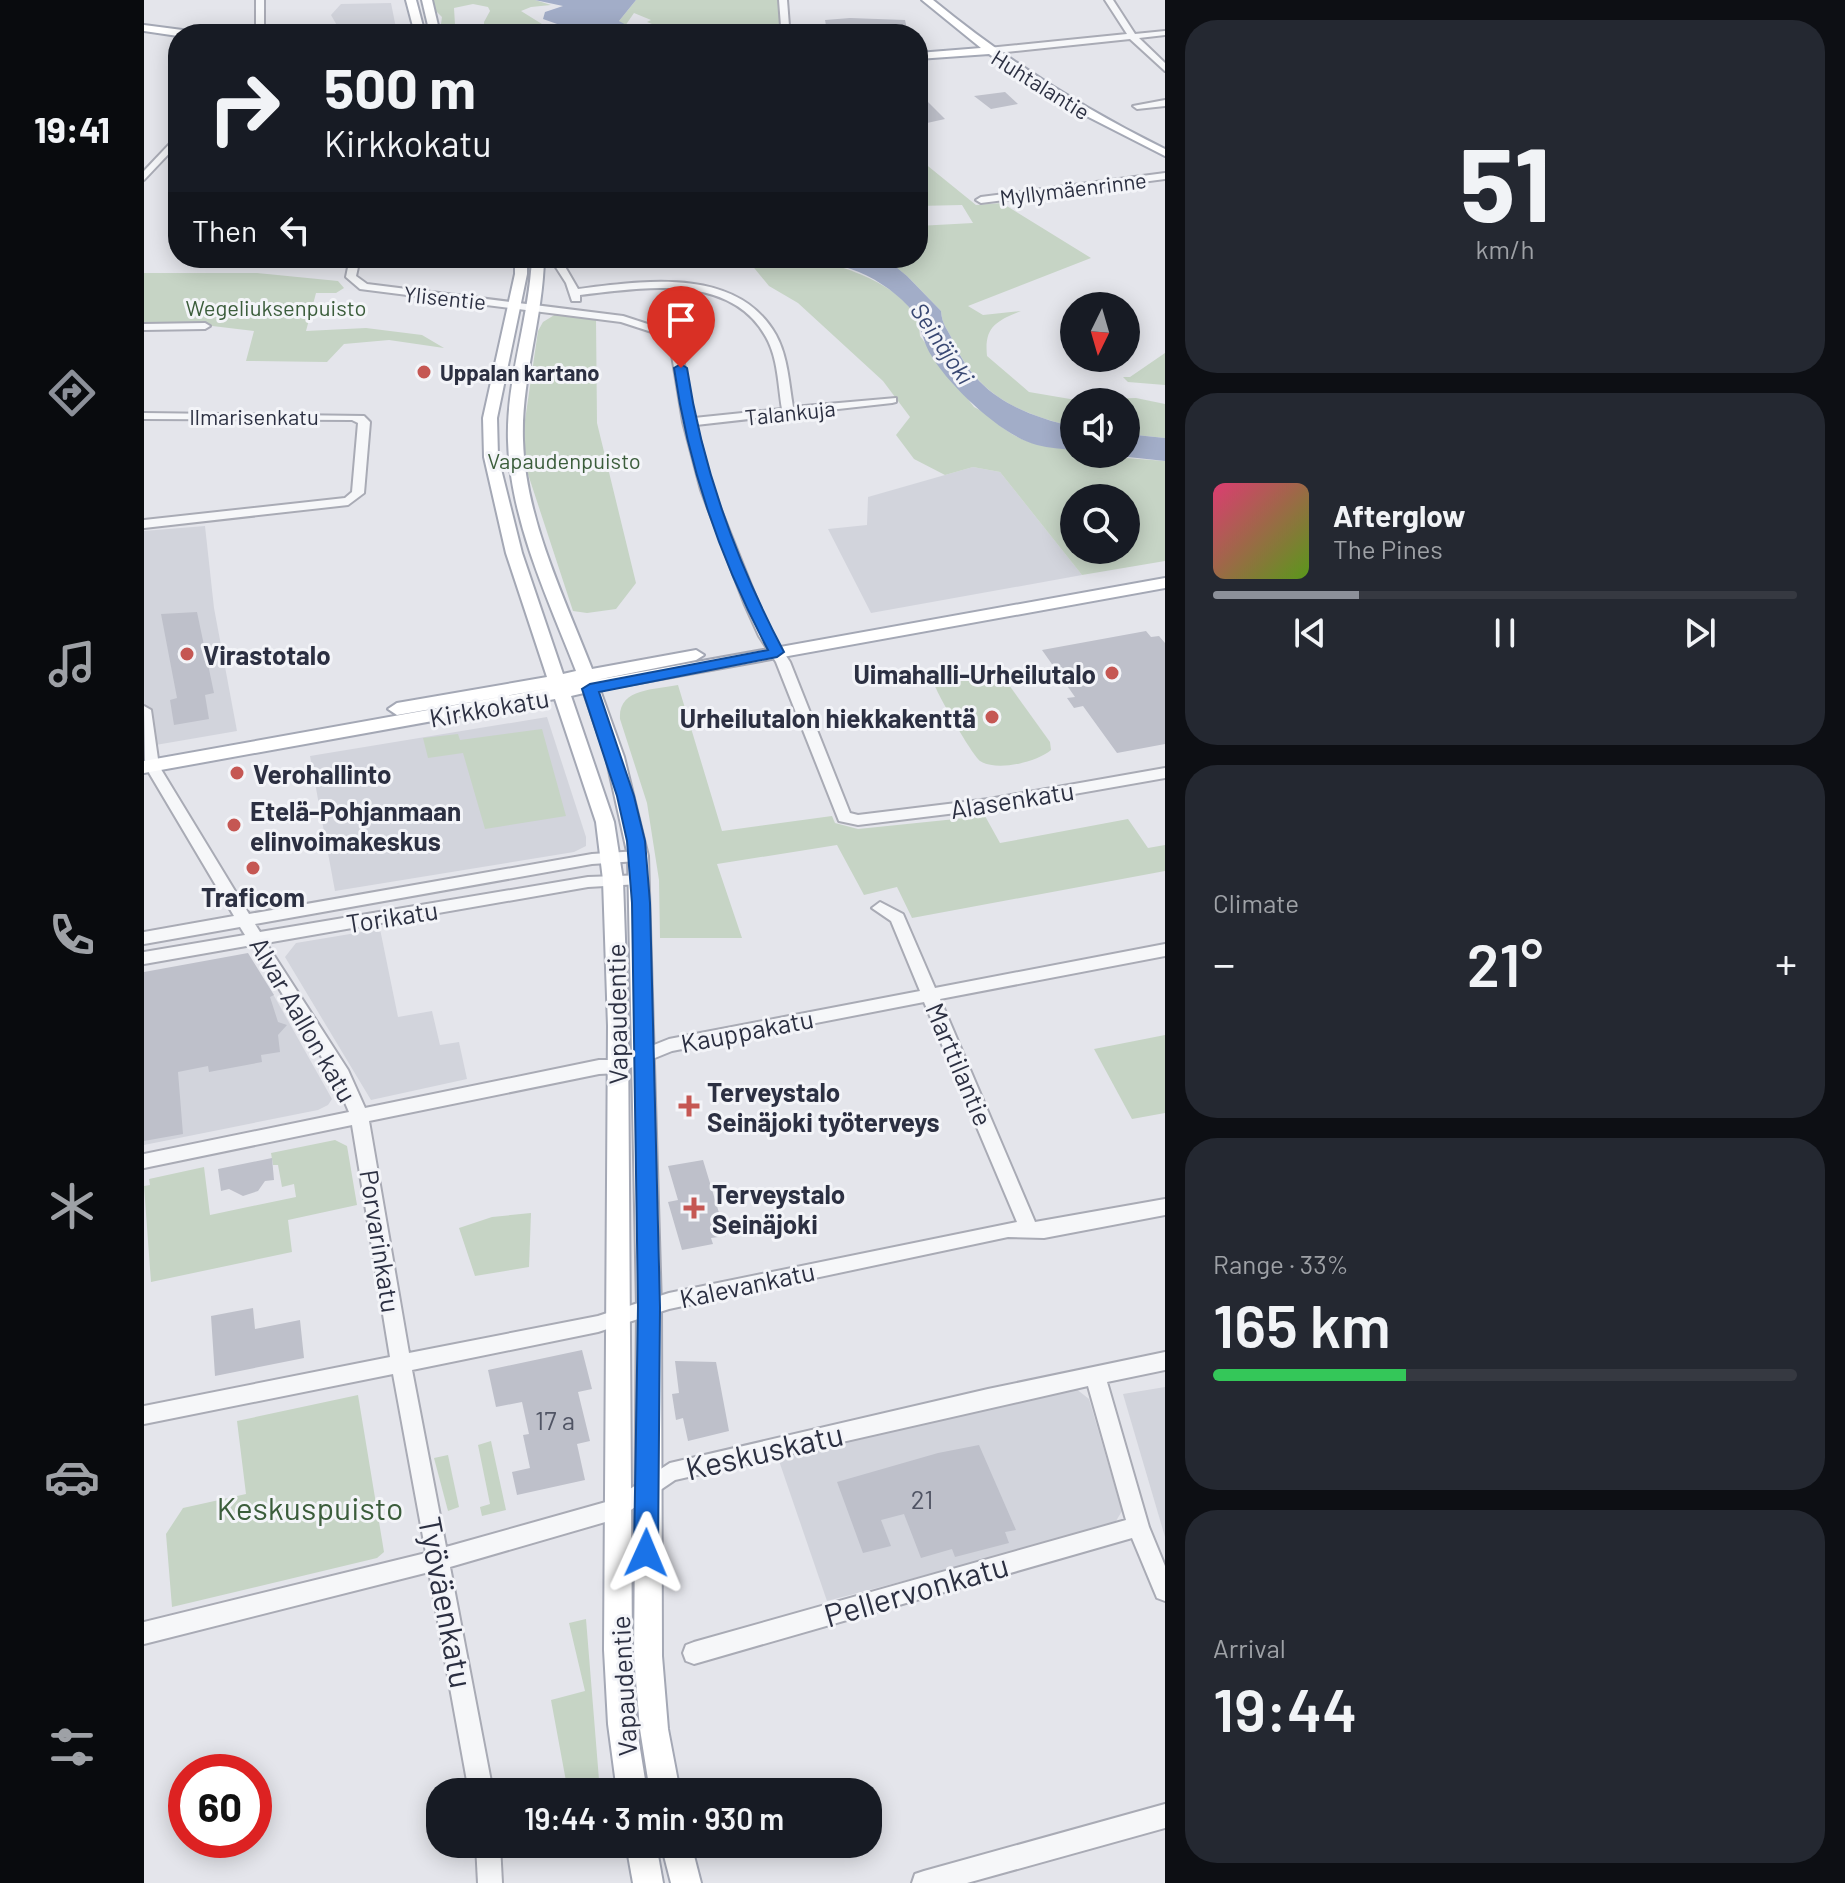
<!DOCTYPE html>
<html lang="en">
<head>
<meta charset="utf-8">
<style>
  body { margin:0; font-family:Barlow,sans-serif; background:#242831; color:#f1f3f6; height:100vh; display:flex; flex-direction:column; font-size:30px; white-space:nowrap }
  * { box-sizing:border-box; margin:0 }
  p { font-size:26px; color:#9ea1a6 }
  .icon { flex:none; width:44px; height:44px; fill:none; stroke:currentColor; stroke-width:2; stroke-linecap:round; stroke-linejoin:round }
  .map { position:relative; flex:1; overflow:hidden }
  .panel { display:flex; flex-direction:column; gap:20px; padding:20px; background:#0d0f14; width:680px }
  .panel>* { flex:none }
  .guide { position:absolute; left:24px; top:24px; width:760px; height:244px; border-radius:32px; box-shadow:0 4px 20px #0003; background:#171b24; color:#f1f3f6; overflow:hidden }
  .needle { width:52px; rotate:185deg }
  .fabs { position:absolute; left:916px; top:292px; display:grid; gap:16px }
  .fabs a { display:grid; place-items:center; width:80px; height:80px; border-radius:50%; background:#171b24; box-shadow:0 4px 20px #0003; font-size:40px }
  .speed { position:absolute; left:24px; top:1754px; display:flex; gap:16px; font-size:40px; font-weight:700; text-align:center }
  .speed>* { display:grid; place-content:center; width:104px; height:104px; border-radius:50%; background:#171b24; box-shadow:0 4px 20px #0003; line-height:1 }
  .speed .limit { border:12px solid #d22; background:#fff; color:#111 }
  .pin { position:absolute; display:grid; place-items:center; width:68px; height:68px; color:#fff; margin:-82px -34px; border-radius:50% 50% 50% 0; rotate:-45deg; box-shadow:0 0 8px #0007 }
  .pin .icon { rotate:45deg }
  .me { position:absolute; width:88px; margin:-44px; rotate:1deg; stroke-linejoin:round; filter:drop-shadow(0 0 6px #0008) }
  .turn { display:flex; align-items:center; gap:28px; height:168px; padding:0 24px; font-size:36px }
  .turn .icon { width:104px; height:104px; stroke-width:2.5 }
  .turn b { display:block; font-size:56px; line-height:68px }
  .then { display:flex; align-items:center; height:76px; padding:0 24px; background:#0003; gap:16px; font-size:30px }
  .big { font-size:60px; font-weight:600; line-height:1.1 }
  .panel .widget { flex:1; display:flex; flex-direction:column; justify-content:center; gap:12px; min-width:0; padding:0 28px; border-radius:32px; background:#242831 }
  .panel .dial { align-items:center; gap:0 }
  .dial b { font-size:104px; line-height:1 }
  .song { display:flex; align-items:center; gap:24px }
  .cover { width:96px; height:96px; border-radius:12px; background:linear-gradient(135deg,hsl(340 70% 55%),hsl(90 70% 35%)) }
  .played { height:8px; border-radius:4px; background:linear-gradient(90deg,#8c9099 25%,#363941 25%) }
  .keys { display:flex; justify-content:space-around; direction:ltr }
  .heat { display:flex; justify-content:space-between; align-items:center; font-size:44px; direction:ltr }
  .charge { height:12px; border-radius:6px; background:linear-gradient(90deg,#34c759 33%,#363941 0) }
  .trip { position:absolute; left:282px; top:1778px; width:456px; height:80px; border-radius:32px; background:#171b24; box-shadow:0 4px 20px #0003; font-weight:600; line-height:80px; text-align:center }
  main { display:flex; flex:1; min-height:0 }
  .tabs { display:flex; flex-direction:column; width:144px; justify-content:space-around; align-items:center; background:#090b0e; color:#9ea1a6 }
  .tabs .icon { width:56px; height:56px }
  .tabs .on { color:#8c9099 }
  .tabs b { font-size:36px; color:#f1f3f6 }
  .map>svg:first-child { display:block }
  .built { fill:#d2d4dc }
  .green { fill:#c6d4c5; fill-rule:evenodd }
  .water { fill:#a2adc8 }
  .building { fill:#bec0ca }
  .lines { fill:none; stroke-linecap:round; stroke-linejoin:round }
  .minor-casing { stroke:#a9abb5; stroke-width:4 }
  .major-casing { stroke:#a4a8b5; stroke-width:4 }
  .minor { fill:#f6f7f9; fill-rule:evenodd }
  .major { fill:#fff; fill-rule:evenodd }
  .route { fill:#1a73e8; stroke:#114b97; stroke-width:2 }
  .poi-dot { fill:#c55753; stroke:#f3f4f8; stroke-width:3 }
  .labels { text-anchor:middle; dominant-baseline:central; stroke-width:6; stroke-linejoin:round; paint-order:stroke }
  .far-street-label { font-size:22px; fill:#2c3042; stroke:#f3f4f8 }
  .far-park-label { font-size:22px; fill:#3b5d3b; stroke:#f3f4f8 }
  .far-poi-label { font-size:22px; font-weight:bold; fill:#2c3042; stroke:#f3f4f8; text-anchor:start }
  .far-water-label { font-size:24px; font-style:italic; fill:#394873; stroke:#f3f4f8 }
  .poi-label { font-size:26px; font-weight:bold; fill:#2c3042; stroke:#f3f4f8; text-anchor:start }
  .street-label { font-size:26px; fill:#2c3042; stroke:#f3f4f8 }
  .near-number-label { font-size:26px; fill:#505464 }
  .near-street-label { font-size:32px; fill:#2c3042; stroke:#f3f4f8 }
  .near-park-label { font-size:32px; fill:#3b5d3b; stroke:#f3f4f8 }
</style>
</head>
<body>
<main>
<nav class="tabs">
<b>19:41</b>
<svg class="icon on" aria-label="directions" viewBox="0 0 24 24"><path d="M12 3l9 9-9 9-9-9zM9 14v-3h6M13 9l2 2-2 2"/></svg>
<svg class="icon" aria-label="music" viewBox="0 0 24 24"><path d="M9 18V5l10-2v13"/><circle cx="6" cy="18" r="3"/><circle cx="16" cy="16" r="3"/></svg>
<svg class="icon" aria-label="phone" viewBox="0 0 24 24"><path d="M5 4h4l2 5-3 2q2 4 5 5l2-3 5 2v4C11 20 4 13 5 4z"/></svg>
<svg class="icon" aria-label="climate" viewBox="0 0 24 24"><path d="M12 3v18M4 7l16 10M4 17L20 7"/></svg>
<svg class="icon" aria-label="car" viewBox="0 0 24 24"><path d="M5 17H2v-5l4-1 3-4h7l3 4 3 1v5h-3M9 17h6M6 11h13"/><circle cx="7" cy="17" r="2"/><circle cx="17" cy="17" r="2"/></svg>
<svg class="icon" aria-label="filters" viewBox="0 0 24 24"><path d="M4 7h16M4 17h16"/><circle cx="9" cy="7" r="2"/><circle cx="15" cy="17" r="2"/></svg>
</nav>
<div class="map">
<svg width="1021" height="1883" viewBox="0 0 1021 1883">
  <rect width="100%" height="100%" fill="#e4e5eb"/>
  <g class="built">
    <polygon points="247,3 252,28 198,34 187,15 197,4"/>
    <polygon points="829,467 856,472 938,575 727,613 684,529 723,525 724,497"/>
    <polygon points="61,526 70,608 93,731 0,747 0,531"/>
    <polygon points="403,717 442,837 442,846 430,852 191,891 166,756"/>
    <polygon points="236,929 254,1017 288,1011 296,1045 315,1042 323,1079 227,1100 141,957 152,943"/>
    <polygon points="0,972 129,994 188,1099 184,1105 174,1110 0,1145"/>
    <polygon points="1021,1387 1021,1537 979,1394"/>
    <polygon points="931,1388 945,1399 978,1511 969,1526 683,1601 633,1455"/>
  </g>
  <g class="green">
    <polygon points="289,0 391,0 407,5 387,7 377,11 406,29 431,30 426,34 340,34 340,22 346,11 344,7 329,4 310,8 311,25 303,33 296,31 298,17 291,10"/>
    <polygon points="492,0 635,0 637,24 634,34 533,34 503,22 507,20 490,13 481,26 475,21"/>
    <path d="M774,158L832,205L858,203L947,258L824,306L839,315L877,311C852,321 840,327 843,356L885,392L932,400L992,398L1021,404V438L982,434V402H930V427C873,413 833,395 808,339C803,328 798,325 797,311L763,276L740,258H774V226L829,223L818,205L774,206Z"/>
    <path d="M602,258C622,258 647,254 665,258C702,267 776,289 776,336L830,407C843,413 850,422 862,430C882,445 906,447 930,450V454L1021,461V561L938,575L856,472L829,467L801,475L770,459L752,435L766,417L739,381L654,303L625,286ZM930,498H982V550H930Z"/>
    <polygon points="0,273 113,273 194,281 200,288 192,293 172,293 162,331 222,328 278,335 300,348 245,340 200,344 183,362 102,361 110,331 35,322 0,322"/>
    <polygon points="412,314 452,319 453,423 492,583 472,609 443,613 429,611 382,468 379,434 394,331 399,322"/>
    <polygon points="1021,353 1021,385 984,382 979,377 986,377"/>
    <path d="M846,673L860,678L906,742L907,750C893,762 853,772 836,761C828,755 795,697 791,686L796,681Z"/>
    <path d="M534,685L578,831L688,816L691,823L714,829L841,816L856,843L984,819L1004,848L1021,845V871L768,918L753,887L720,895L693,845L573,864L598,938H516L515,880L503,803L476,719C474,688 510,690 534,685Z"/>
    <polygon points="398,729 422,816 341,829 319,753 284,758 279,738 314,734 316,740"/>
    <polygon points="1021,1035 1021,1113 988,1119 950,1049"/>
    <polygon points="191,1140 203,1146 213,1205 144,1220 148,1252 7,1282 0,1186 6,1185 5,1179 60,1167 66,1215 152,1197 150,1184 138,1187 134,1165 129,1165 127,1153"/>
    <polygon points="387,1213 385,1267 331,1276 315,1228 348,1217"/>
    <polygon points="214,1395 240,1552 233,1558 28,1607 22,1534 39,1508 102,1494 93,1421"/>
    <polygon points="347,1441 362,1510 338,1516 336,1507 346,1504 334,1445"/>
    <polygon points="304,1455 315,1507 304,1511 290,1458"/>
    <polygon points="442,1619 456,1792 424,1792 407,1700 441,1691 425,1623"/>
  </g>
  <g class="water">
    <polygon points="391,0 492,0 475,21 488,28 482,34 426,34 430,30 399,19 401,12 419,6"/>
    <path d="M665,258H741L763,276L797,311C798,325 803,328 808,339C832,395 874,413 930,427V450C918,449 905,448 893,445C859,437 804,385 787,355C777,339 777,319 764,306C749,290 728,276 707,269C693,264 678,264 665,258Z"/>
    <polygon points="982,434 1021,438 1021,461 956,454 982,454"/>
  </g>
  <g class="building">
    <polygon points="706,18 761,20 764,33 683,31 681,20"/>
    <polygon points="861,92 874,104 847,109 830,96"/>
    <polygon points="783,101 801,119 774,125 774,102"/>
    <polygon points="53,612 70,693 61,695 65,719 30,725 26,700 33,698 17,614"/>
    <polygon points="1002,631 1007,637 1015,636 1021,643 1021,744 973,753 939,706 930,708 923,698 931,697 898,650"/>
    <polygon points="104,953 130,995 126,997 134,1022 143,1025 134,1035 136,1052 117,1055 118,1062 65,1072 64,1066 34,1072 39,1134 0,1141 0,972"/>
    <polygon points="128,1158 130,1180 121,1181 114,1191 99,1196 85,1189 77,1191 74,1169"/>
    <polygon points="559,1160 582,1236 567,1238 569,1244 538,1250 524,1202 534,1200 524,1166"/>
    <polygon points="109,1308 111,1329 156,1320 160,1358 71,1376 67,1316"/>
    <polygon points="438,1350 448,1389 434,1392 446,1441 433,1444 441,1480 373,1495 368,1472 386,1468 379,1435 385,1434 378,1402 352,1407 344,1370"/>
    <polygon points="531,1361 572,1362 585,1431 544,1441 539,1418 532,1420 528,1394 535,1393"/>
    <polygon points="835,1445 872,1530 861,1532 865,1543 811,1557 808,1549 777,1558 760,1514 737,1520 747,1546 719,1553 693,1482 794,1453"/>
  </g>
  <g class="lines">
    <defs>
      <g id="minor">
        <rect x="112" y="0" width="8" height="34"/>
        <polygon points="635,0 643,0 645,26 642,34 634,34 637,26"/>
        <polygon points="961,0 969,0 991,34 1021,31 1021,35 995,38 1021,63 1021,71 986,39 844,54 840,51 844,48 983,34"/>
        <polygon points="1021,100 1021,106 993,109 989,106"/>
        <polygon points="34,135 34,144 0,180 0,171"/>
        <polygon points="1021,173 1021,179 837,203 832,200 837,197"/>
        <path d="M206,258H216L212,276L223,284L479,316L522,330L536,342L550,418L638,409C634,385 634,358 622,337C586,272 497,288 436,295V301H428L422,283L406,258H416L434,289C500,281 593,266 632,335C644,357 645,384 649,407L752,398V402L748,403L552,425L569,490L615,605L629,636L646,662L706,813L714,815L845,799L1021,768V778L845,809L714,825L695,821L632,662L615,636L601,605L557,490L539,422L526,343L514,334L477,322L216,289L202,277Z"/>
        <polygon points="0,324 61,323 66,326 61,329 0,330"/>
        <polygon points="0,413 220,416 226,422 220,493 204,505 0,528 0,520 201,498 208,492 214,423 208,420 0,419"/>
        <path d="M0,706L7,710L15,766L105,914L448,854L494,851L502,856L494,861L448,864L111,924L116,932L444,877L501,875L504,879L496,884L444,887L122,943L204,1070L221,1108L455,1060H472L525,1039L776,991L747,921L728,908L736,902L759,914L791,988L1021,944V956L796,999L891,1222L1021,1199V1215L900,1238L864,1237L525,1309L454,1332L268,1370L302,1547L469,1500L526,1463L844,1389L1021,1352V1370L963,1382L1005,1527L1021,1566V1601L1013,1598L988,1538L550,1664L542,1661L539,1653L542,1645L550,1642L982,1520L944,1386L531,1480L475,1518L306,1567L349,1792H325L285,1572L0,1644V1622L282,1553L249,1374L0,1424V1406L246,1357L208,1125L0,1168V1154L205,1112L190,1077L108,945L0,964V952L101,935L96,927L0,944V932L90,916L1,766ZM780,1002L873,1222L525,1293L454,1316L265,1353L225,1121L455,1074L474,1073L528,1051Z"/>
        <polygon points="1021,1804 1021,1828 823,1883 768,1883 771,1874 780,1871"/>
        <polygon points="332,1844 356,1844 358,1883 334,1883"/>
      </g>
      <g id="major">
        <polygon points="262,0 272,0 281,34 271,34"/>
        <polygon points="278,0 288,0 296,34 286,34"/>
        <path d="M778,0H789C861,59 937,108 1021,149V156L921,105L845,54L774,59V53L837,48Z"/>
        <polygon points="0,25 46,31 51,34 34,36 0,31"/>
        <path d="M371,258H383V274L353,418L354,457L378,553L419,674L432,671C404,599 366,520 364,441C362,380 385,320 388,258H400C399,319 377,379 379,440C381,518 420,597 448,669L552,650L560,655L552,660L452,680L1021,578V588L456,690L480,757L504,856L517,1307L518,1656L524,1729L536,1792H506L496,1729L490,1656L493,1307L484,856L462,757L440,693L427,696L470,822L479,880L484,1026L488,1650L492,1724L503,1792H473L464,1724L460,1650L464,1026L459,880L452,822L411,699L0,773V761L407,688L253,715L244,709L253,703L403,677L362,553L340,457L339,418L371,274Z"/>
        <polygon points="482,1844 512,1844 519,1883 489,1883"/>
        <polygon points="517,1844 547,1844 557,1883 527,1883"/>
      </g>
    </defs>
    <use href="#minor" class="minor-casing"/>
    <use href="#major" class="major-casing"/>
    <use href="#minor" class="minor"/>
    <use href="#major" class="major"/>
  </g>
  <path class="route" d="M537,364L543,368C558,468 593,563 640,652L633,657L455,692L490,796L501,841L506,903L516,1307L514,1553L511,1561L502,1565L494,1561L490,1553L494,1307L488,903L483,841L473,796L438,689L446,684L624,650C577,561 544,467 530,368Z"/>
  <g class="poi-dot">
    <circle cx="280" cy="372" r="8"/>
    <circle cx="43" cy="654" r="8"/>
    <circle cx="968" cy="673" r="8"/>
    <circle cx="848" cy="717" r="8"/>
    <circle cx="93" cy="773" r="8"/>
    <circle cx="90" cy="825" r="8"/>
    <circle cx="109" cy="868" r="8"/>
    <path d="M541 1094h8v8h8v8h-8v8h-8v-8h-8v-8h8z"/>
    <path d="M546 1196h8v8h8v8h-8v8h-8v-8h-8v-8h8z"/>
  </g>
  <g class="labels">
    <g class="far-street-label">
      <text transform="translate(897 84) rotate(32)">Huhtalantie</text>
      <text transform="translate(929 188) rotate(-7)">Myllymäenrinne</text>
      <text transform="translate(301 297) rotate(6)">Ylisentie</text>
      <text transform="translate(646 412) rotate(-6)">Talankuja</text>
      <text x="110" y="416">Ilmarisenkatu</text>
    </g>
    <g class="far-park-label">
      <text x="132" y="307">Wegeliuksenpuisto</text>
      <text x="420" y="460">Vapaudenpuisto</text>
    </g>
    <g class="far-poi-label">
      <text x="296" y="372">Uppalan kartano</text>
    </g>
    <g class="far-water-label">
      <text transform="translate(799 343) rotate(56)">Seinäjoki</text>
    </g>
    <g class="poi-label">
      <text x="59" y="654">Virastotalo</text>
      <text x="952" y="673" text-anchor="end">Uimahalli-Urheilutalo</text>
      <text x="832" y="717" text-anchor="end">Urheilutalon hiekkakenttä</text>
      <text x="109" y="773">Verohallinto</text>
      <text x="106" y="810">Etelä-Pohjanmaan<tspan x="106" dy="30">elinvoimakeskus</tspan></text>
      <text x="109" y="896" text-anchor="middle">Traficom</text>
      <text x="563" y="1091">Terveystalo<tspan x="563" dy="30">Seinäjoki työterveys</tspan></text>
      <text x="568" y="1193">Terveystalo<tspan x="568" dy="30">Seinäjoki</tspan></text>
    </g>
    <g class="street-label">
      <text transform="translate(345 707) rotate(-10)">Kirkkokatu</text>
      <text transform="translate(868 799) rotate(-9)">Alasenkatu</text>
      <text transform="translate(248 916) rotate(-9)">Torikatu</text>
      <text transform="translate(472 1014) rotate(-91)">Vapaudentie</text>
      <text transform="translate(160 1019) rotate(60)">Alvar Aallon katu</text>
      <text transform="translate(603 1030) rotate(-11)">Kauppakatu</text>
      <text transform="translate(816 1064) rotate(67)">Marttilantie</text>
      <text transform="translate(237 1241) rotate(81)">Porvarinkatu</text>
      <text transform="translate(603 1284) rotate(-12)">Kalevankatu</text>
      <text transform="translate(479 1686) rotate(-93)">Vapaudentie</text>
    </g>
    <g class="near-number-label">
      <text x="411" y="1419">17 a</text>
      <text x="778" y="1498">21</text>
    </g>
    <g class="near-street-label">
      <text transform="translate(620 1450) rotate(-13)">Keskuskatu</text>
      <text transform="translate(772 1589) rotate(-16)">Pellervonkatu</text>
      <text transform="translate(303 1602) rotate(79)">Työväenkatu</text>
    </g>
    <g class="near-park-label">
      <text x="166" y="1507">Keskuspuisto</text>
    </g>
  </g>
</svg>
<div class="fabs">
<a><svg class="needle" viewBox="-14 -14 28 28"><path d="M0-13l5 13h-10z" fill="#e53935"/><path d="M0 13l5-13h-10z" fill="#9ea1a6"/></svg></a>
<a><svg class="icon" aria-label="sound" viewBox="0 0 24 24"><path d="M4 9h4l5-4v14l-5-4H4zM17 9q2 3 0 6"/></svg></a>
<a><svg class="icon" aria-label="search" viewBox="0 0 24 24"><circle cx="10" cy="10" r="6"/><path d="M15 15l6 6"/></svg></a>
</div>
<div class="speed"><div class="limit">60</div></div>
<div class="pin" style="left:537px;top:368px;background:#d93025"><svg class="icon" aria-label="arrive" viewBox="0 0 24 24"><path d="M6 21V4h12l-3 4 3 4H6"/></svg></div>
<svg class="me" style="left:502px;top:1553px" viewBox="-20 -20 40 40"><path d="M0-17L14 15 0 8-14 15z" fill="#1a73e8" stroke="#fff" stroke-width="4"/></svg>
<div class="trip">19:44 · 3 min · 930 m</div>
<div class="guide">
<div class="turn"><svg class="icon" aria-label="right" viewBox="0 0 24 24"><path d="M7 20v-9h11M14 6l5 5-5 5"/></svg><div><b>500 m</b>Kirkkokatu</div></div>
<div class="then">Then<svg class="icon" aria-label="left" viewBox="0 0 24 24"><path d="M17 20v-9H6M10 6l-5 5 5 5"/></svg></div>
</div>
</div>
<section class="panel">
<div class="widget dial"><b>51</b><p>km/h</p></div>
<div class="widget">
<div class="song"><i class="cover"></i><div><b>Afterglow</b><p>The Pines</p></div></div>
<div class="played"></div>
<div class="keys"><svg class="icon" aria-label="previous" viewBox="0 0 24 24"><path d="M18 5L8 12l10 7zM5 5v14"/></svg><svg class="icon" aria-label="pause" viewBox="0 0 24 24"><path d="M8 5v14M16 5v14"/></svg><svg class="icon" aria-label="next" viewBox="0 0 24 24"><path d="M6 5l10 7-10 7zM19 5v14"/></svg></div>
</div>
<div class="widget"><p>Climate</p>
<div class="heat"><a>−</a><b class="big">21°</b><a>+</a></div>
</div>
<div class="widget"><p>Range · 33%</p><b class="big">165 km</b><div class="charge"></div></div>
<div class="widget"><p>Arrival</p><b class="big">19:44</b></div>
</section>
</main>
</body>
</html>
